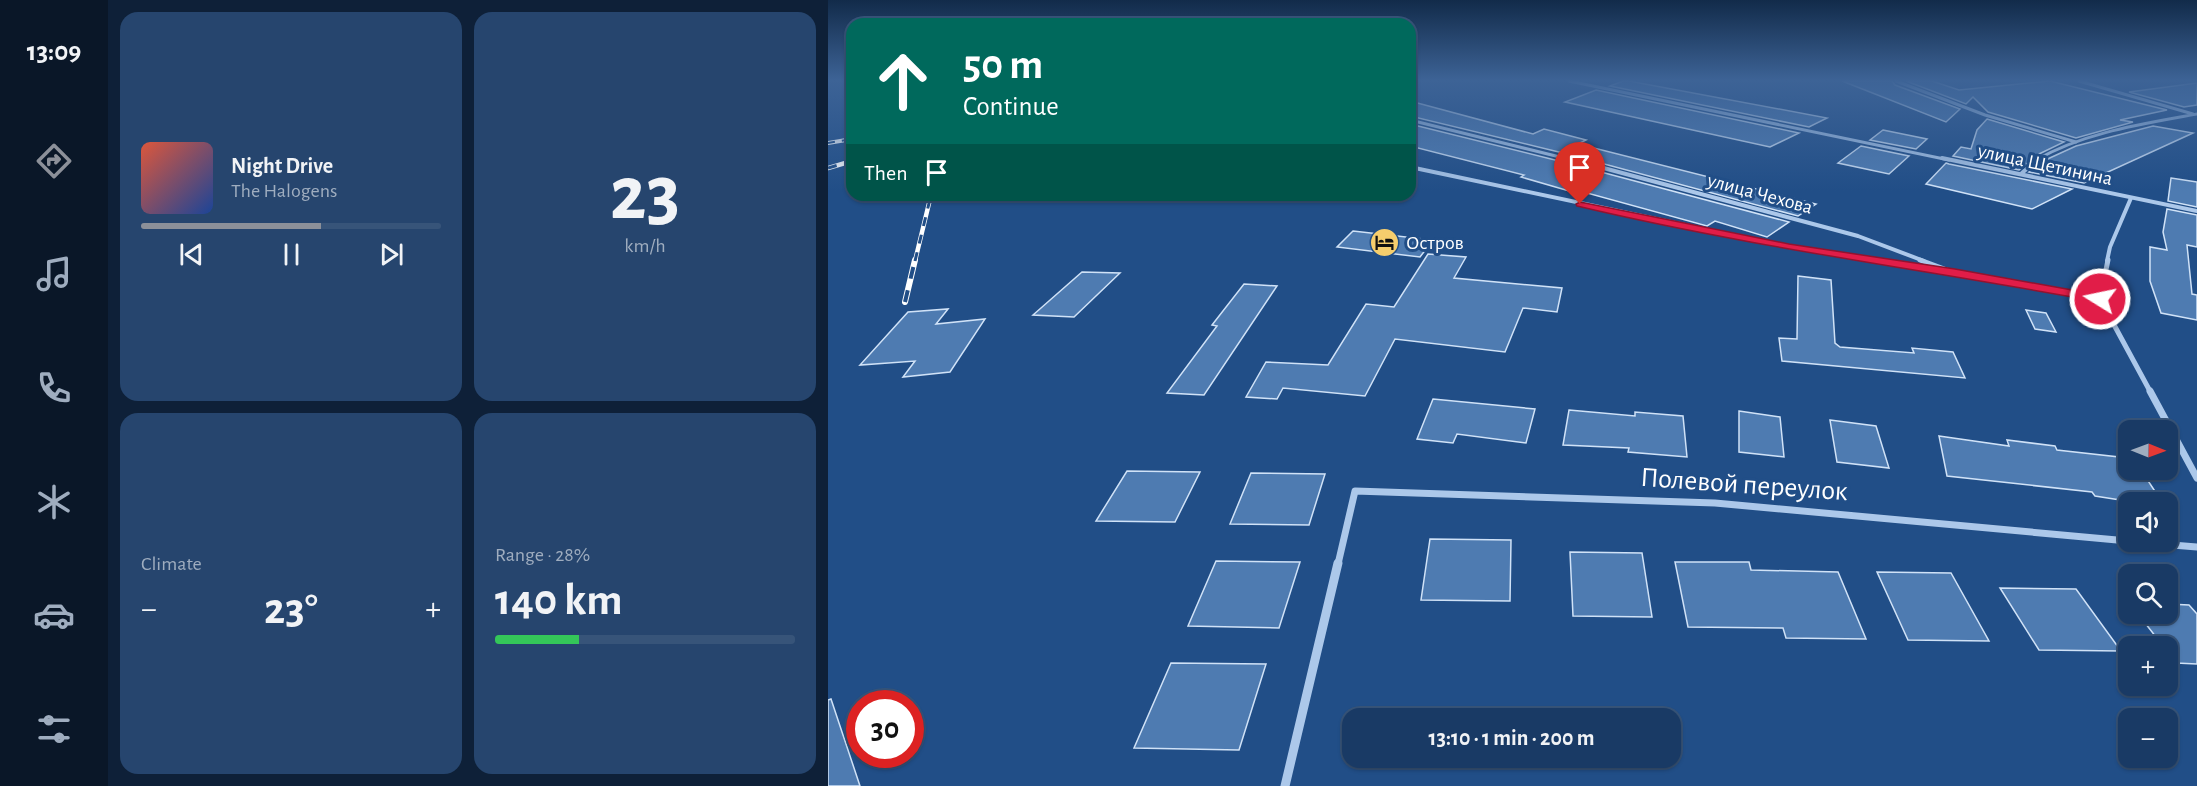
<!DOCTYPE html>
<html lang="en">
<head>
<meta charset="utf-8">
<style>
  body { margin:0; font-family:"Alegreya Sans",sans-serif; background:#26456e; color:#f1f3f6; height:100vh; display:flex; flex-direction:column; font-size:22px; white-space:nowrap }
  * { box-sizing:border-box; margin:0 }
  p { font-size:20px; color:#9fadbf }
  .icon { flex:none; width:33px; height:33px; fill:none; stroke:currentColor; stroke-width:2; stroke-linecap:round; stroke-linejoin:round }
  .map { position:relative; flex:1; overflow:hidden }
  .sheet { display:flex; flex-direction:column; gap:12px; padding:12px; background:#0e2038; width:720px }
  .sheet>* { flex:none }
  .hud { position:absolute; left:18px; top:18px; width:570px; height:183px; border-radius:18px; box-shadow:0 2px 4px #0004,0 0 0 2px #375479; background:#00695c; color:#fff; overflow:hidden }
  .needle { width:39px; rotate:91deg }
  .controls { position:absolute; left:1290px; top:420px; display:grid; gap:12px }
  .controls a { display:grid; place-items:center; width:60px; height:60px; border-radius:12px; background:#193a65; box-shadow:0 2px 4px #0004,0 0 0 2px #375479; font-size:30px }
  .speed { position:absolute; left:18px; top:690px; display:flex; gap:12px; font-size:30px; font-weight:700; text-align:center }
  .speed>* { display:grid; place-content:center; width:78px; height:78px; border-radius:50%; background:#193a65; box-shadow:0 2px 4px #0004,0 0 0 2px #375479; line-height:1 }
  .speed .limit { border:9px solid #d22; background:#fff; color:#111 }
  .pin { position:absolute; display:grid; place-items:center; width:51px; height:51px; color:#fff; margin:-62px -26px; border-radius:50% 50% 50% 0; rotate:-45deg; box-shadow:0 0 6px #0007 }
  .pin .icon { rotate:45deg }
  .me { position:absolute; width:66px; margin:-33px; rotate:280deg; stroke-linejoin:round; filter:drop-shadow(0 0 4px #0008) }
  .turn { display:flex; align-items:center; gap:21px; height:126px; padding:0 18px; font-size:27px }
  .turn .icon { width:78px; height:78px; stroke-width:2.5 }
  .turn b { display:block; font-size:42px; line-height:51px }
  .then { display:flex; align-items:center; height:57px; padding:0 18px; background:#0003; gap:12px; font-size:22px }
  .big { font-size:45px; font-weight:700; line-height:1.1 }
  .sheet .card { flex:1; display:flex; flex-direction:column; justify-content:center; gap:9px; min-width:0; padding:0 21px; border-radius:18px; background:#26456e }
  .sheet .dial { align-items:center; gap:0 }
  .dial b { font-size:78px; line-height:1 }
  .song { display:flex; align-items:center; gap:18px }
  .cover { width:72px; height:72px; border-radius:9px; background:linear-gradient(135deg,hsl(10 70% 55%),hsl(220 70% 35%)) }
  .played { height:6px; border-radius:3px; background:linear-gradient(90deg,#8c9099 60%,#375479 60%) }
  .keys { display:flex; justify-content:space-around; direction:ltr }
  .heat { display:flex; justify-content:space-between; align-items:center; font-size:33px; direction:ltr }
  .charge { height:9px; border-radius:4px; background:linear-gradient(90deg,#34c759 28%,#375479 0) }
  .sheet .tiles { flex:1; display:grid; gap:12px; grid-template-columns:repeat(2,1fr) }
  .trip { position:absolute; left:514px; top:708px; width:339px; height:60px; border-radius:18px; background:#193a65; box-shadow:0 2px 4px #0004,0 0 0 2px #375479; font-weight:700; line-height:60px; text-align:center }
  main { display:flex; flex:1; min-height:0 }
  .tabs { display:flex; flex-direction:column; width:108px; justify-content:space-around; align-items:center; background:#0a1728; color:#9fadbf }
  .tabs .icon { width:42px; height:42px }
  .tabs .current { color:#8c9099 }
  .tabs b { font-size:27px; color:#f1f3f6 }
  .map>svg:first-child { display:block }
  .building { fill:#4e7bb1; stroke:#d0e2f7; stroke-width:1.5 }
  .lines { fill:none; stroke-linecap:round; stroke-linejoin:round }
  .minor-far4 { stroke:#acc8ea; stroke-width:3 }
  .minor-far3 { stroke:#acc8ea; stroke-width:4 }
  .minor-far2 { stroke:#acc8ea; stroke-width:5 }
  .minor-far1 { stroke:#acc8ea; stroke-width:7 }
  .minor { stroke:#acc8ea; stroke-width:9 }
  .rail-far2-casing { stroke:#fff; stroke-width:4 }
  .rail-far1-casing { stroke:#fff; stroke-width:4.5 }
  .rail-casing { stroke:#fff; stroke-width:6 }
  .rail-far2 { stroke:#214e87; stroke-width:2; stroke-dasharray:7; stroke-linecap:butt }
  .rail-far1 { stroke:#214e87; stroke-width:3; stroke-dasharray:9; stroke-linecap:butt }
  .rail { stroke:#214e87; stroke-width:4; stroke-dasharray:12; stroke-linecap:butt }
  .route { fill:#e11d48; stroke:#92132f; stroke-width:1.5 }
  .labels { text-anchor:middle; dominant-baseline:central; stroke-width:6; stroke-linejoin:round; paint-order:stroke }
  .far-street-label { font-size:20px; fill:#fff; stroke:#214e87 }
  .far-poi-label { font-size:20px; fill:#fff; stroke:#214e87; text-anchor:start }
  .near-street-label { font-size:28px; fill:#fff; stroke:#214e87 }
</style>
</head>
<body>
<main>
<nav class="tabs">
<b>13:09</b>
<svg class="icon current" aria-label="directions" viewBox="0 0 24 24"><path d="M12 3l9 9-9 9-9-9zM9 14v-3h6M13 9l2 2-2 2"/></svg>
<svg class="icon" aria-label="music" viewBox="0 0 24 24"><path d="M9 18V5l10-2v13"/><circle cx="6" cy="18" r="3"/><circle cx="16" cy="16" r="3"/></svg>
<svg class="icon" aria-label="phone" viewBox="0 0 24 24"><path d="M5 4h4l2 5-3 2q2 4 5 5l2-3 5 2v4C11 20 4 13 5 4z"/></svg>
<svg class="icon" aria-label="climate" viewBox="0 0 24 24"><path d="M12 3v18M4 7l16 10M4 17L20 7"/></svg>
<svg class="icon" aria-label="car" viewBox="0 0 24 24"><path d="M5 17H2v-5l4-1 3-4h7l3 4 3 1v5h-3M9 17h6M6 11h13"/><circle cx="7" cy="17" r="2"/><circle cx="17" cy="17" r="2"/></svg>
<svg class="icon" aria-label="filters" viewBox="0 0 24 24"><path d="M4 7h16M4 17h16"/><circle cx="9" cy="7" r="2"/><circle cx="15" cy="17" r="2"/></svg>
</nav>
<section class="sheet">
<div class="tiles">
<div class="card">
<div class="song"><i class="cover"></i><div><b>Night Drive</b><p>The Halogens</p></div></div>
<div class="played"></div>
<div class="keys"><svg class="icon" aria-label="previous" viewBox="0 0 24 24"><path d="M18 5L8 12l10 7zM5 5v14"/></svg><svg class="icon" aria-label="pause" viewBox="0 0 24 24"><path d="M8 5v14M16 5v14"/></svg><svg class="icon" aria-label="next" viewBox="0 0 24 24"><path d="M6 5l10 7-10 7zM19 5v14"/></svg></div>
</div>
<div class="card dial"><b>23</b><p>km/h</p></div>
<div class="card"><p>Climate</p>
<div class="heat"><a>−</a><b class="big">23°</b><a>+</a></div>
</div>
<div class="card"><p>Range · 28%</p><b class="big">140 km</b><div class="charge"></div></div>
</div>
</section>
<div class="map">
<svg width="1369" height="786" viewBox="0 0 1369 786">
  <rect width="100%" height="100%" fill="#214e87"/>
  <g class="building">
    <polygon points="795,81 801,81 999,118 981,127 782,86"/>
    <polygon points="1014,81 1064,81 1067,85 1132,109 1118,122"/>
    <polygon points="1078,81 1104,81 1131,90 1222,81 1339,110 1292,120 1305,122 1248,138 1160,112 1145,97 1138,104"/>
    <polygon points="1369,83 1369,105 1356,107 1301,92"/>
    <polygon points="768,90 971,133 942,147 737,102"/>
    <polygon points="582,101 705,134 716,129 758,140 750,144 988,204 970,216 739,154 582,116"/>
    <polygon points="1159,119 1236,142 1209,155 1191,170 1125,156 1133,147 1143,149 1149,130"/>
    <polygon points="582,124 743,164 961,222 939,237 887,221 879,226 752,191 748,193 693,177 696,175 582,146"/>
    <polygon points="1325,126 1365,133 1256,183 1201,172 1213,162 1248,146"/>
    <polygon points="1055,130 1099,139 1088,149 1042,140"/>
    <polygon points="1033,146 1081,156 1061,174 1010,163"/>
    <polygon points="1118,163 1121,164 1244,189 1204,209 1098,184"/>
    <polygon points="1343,178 1369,182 1369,207 1340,201"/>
    <polygon points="1339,209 1369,215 1369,247 1359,245 1364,294 1369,295 1369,320 1333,313 1322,281 1322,247 1339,250 1335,232"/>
    <polygon points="525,231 605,240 592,257 509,247"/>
    <polygon points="600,254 638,257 626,278 734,288 729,312 695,308 677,352 567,339 537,396 455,388 449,399 418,397 438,362 500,365 538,304 566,307"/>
    <polygon points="254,272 292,273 246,317 205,315"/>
    <polygon points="970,276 1003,280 1007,343 1012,347 1086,353 1084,348 1125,352 1137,378 954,361 951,338 969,339"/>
    <polygon points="416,284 449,286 376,395 339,393 389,326 384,325"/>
    <polygon points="120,309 108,324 157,319 122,372 75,377 87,361 32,365 80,312"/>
    <polygon points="1198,310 1218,313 1228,332 1207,329"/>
    <polygon points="605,399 707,409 698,443 629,434 625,443 589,439"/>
    <polygon points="741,410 807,416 807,412 855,416 859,457 800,452 801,448 735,445"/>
    <polygon points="911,411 952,417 956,457 911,452"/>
    <polygon points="1002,420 1048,426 1061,468 1009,462"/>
    <polygon points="1111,436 1181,446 1179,440 1227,446 1229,450 1300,458 1300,470 1313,470 1334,502 1305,502 1267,496 1264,492 1119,476"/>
    <polygon points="299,471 372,472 347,522 268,521"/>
    <polygon points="423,473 497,474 481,525 402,524"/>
    <polygon points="602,539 683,540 682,601 593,600"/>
    <polygon points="742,552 814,553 824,617 745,616"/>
    <polygon points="388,561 472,562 451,628 360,626"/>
    <polygon points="847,562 921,562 923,570 1010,572 1038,639 958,638 955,628 860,627"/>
    <polygon points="1049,572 1123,573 1161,641 1080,640"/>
    <polygon points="1172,588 1248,589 1293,651 1211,650"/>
    <polygon points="1340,604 1361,605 1369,614 1369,664 1348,663 1340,652 1340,646 1335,646 1310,614 1340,614"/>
    <polygon points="343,663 438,664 411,750 306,748"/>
    <polygon points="3,699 32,786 0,786 0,700"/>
  </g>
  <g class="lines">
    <g class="minor-far4">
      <polyline points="741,81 1121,160"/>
      <polyline points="1068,81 1157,115 1248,142"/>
      <polyline points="1251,81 1365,114"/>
      <polyline points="582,120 744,160"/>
      <path d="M1208,160C1257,132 1315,124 1369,114"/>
    </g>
    <g class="minor-far3">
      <polyline points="738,158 1030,236 1096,261"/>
      <polyline points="1114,158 1369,211"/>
      <polyline points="582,167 961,247 1053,261"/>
      <polyline points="1194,173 1211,158"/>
      <polyline points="1279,261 1282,247 1303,198"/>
    </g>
    <g class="minor-far2">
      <polyline points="1043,260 1118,271"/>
      <polyline points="1092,260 1127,273 1272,299"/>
      <polyline points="1280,260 1272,299 1323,393"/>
    </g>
    <g class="minor-far1">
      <polyline points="1322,391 1369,478"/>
      <polyline points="1307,542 1369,547"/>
      <polyline points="510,564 527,491 887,503 1300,541"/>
    </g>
    <polyline class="minor" points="457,786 510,563"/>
    <defs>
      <polyline id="rail-far2" points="0,143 24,139"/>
      <g id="rail-far1">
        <polyline points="0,168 24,161"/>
        <polyline points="87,261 103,195"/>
      </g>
      <polyline id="rail" points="77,302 87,260"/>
    </defs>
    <use href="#rail-far2" class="rail-far2-casing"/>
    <use href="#rail-far1" class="rail-far1-casing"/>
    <use href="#rail" class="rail-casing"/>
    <use href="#rail-far2" class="rail-far2"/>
    <use href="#rail-far1" class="rail-far1"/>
    <use href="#rail" class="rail"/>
  </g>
  <linearGradient id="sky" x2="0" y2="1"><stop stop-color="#122b4a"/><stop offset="0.42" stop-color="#3d6396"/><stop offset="1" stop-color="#3d6396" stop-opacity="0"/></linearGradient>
  <rect width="1369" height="191" fill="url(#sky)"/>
  <path class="route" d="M752,202L961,244L1127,269L1272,295L1278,299L1272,302C1098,270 922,247 749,206L748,204Z"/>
  <defs>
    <symbol id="hotel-disc" viewBox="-11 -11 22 22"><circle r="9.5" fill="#f6ce6d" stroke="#214e87"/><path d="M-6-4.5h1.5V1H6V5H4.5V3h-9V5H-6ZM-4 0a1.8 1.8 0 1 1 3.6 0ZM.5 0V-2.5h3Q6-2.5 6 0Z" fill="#111"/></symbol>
  </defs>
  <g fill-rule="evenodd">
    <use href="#hotel-disc" x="540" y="226" width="33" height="33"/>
  </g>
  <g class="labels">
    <g class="far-street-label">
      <text transform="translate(1217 165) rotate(12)">улица Щетинина</text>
      <text transform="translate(932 194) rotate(15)">улица Чехова</text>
    </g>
    <g class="far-poi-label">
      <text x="578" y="243">Остров</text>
    </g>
    <g class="near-street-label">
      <text transform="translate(916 485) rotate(4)">Полевой переулок</text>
    </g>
  </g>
</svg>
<div class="controls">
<a><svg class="needle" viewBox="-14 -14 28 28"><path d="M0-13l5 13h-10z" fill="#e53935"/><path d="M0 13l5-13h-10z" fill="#9fadbf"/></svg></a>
<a><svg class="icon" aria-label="sound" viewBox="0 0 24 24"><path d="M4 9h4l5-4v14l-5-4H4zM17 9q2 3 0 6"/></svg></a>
<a><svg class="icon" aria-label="search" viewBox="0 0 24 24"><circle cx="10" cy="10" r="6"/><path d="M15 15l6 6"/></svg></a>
<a>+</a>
<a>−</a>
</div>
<div class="speed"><div class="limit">30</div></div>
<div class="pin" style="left:752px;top:204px;background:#d93025"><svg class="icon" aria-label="arrive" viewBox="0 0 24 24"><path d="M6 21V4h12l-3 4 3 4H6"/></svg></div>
<svg class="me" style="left:1272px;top:299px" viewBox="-20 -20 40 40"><circle r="17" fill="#e11d48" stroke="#fff" stroke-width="3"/><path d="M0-11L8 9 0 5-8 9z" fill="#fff"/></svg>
<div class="trip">13:10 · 1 min · 200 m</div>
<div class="hud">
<div class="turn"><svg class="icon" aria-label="ahead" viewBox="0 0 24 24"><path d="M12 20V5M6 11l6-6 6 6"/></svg><div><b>50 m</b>Continue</div></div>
<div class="then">Then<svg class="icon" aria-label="arrive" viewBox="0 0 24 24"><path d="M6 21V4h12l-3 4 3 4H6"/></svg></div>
</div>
</div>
</main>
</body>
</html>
